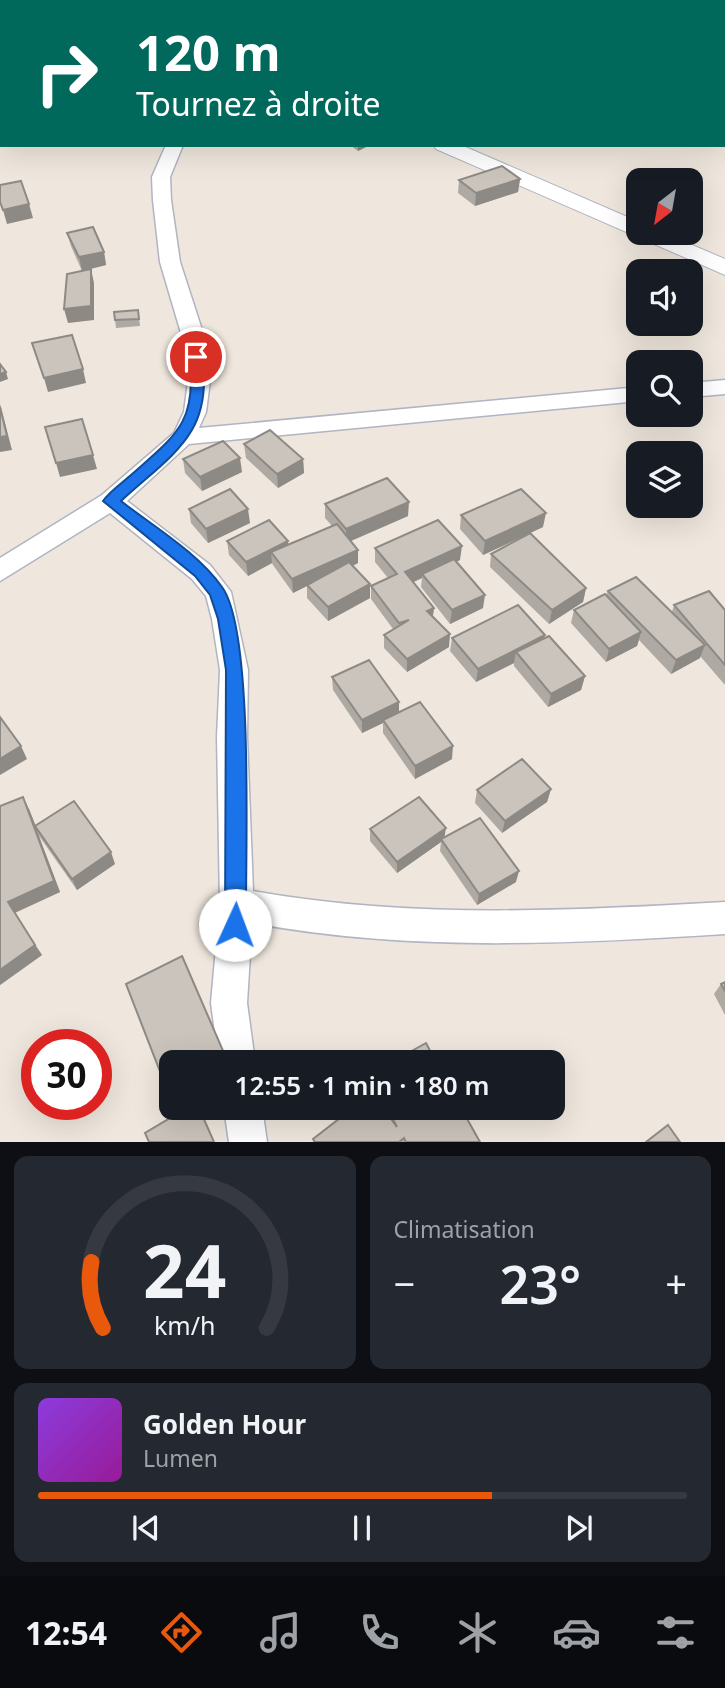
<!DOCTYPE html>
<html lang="fr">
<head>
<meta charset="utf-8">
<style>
  body { margin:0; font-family:"Noto Sans",sans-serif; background:#242831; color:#f1f3f6; height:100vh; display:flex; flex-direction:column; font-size:26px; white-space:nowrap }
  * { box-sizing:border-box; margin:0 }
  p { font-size:23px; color:#9ea1a6 }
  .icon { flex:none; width:38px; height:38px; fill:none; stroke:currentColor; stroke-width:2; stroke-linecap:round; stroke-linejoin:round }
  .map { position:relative; height:1142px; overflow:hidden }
  .details { display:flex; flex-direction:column; gap:14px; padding:14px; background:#0d0f14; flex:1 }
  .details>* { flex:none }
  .guide { position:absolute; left:0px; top:0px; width:726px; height:147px; box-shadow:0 7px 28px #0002; background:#00695c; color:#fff; overflow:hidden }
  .needle { width:46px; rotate:211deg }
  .tools { position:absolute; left:626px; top:168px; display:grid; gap:14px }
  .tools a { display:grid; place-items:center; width:77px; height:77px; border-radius:14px; background:#171b24; box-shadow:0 7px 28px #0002; font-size:35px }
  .speed { position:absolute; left:21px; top:1029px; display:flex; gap:14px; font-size:35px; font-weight:700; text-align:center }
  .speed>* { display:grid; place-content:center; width:91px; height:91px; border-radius:50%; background:#171b24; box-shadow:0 7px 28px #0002; line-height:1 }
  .speed .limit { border:10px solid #d22; background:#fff; color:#111 }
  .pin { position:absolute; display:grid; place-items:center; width:60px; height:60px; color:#fff; margin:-30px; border:4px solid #fff; border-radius:50%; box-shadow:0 2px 7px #0007 }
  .me { position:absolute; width:77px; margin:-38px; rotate:2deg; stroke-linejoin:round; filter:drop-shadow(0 0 5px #0008) }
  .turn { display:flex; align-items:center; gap:24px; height:147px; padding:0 21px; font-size:32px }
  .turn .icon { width:91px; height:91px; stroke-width:2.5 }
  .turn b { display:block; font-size:49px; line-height:60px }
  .big { font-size:52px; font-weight:600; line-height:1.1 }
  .details .tile { flex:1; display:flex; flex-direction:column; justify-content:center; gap:10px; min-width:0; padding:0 24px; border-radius:14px; background:#242831 }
  .details .dial { align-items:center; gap:0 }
  .dial svg { height:182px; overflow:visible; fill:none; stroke:#363941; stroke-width:7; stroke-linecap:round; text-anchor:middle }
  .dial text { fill:#f1f3f6; stroke:none }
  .song { display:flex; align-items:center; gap:21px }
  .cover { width:84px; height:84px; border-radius:10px; background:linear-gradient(135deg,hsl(270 70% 55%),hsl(300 70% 35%)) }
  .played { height:7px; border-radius:4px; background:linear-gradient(90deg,#ea580c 70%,#363941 70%) }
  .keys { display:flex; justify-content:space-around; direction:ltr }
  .heat { display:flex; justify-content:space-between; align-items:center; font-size:38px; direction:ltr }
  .details .tiles { flex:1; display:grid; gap:14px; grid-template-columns:1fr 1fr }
  .tile:last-child { grid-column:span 2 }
  .trip { position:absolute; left:159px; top:1050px; width:406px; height:70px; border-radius:14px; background:#171b24; box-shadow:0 7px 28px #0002; font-weight:600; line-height:70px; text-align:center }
  .dock { display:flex; height:112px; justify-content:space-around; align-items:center; background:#090b0e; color:#9ea1a6 }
  .dock .icon { width:49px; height:49px }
  .dock .active { color:#ea580c }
  .dock b { font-size:32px; color:#f1f3f6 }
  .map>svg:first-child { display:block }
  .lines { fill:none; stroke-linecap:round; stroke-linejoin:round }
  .minor-casing { stroke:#b1b4c1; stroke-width:3 }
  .tertiary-casing { stroke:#b1b4c1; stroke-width:2 }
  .minor { fill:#fff; fill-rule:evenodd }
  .tertiary { fill:#fff; fill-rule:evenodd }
  .wall { fill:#aea9a2 }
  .shaded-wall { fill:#8d8984 }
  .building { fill:#cac4bc; stroke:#8d8984; stroke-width:2 }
  .route { fill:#1a73e8; stroke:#114b97; stroke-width:2 }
</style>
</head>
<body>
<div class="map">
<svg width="725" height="1142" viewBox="0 0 725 1142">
  <rect width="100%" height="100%" fill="#efe7dd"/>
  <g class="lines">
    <defs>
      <g id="minor">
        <polygon points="189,0 203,0 188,2"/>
        <path d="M166,145H183L170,177L171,200L180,262L203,333L210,381L206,412L199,428L639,387V401L189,444L127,501L210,565L231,592L248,670L247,737L253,891C410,919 567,911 725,902V934C567,944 409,952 252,923L247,1003L255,1062H219L211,1003L220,904L217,737L220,670L212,619L206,596L192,579L110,513L0,581V558L102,495L174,433L184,412L188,381L181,333L160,262L153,200L152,177Z"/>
        <polygon points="725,380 725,394 691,397 691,383"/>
        <polygon points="224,1108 262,1108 267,1142 229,1142"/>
      </g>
      <g id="tertiary">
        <polygon points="43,0 64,0 65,2 44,2"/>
        <polygon points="433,145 461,145 639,222 639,233 664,233 725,259 725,275 436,149"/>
      </g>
    </defs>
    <use href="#minor" class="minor-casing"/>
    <use href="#tertiary" class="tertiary-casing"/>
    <use href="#minor" class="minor"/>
    <use href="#tertiary" class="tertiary"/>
  </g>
  <g class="wall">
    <polygon points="367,0 419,0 422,2 370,2"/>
    <polygon points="350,145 370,145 358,151"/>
    <polygon points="520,179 518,192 475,206 458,193 459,180"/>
    <polygon points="67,233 104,252 106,265 82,271 71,246"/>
    <polygon points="138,310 140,326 116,328 115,320"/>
    <polygon points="244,444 303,459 304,473 278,488 246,458"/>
    <polygon points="183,459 242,472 202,491 185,473"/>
    <polygon points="325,504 408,516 351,541 358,563 353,566 370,598 328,621 307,598 307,586 293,593 273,565 272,563 248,576 229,555 227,541 288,544 332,526 325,518"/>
    <polygon points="189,509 250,523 208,543 191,523"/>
    <polygon points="461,515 543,527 483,555 460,529"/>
    <polygon points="375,548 460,560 456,562 483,608 450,624 421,587 422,578 413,582 434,608 433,616 449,647 407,672 384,648 384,635 393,629 371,599 371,586 388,578 375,562"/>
    <polygon points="491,554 586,588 583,602 549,624 490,567"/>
    <polygon points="608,591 672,612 674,605 725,610 725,685 700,656 700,658 671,674 639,640 637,646 606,662 571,623 574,610 606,595"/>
    <polygon points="452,638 544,638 585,676 581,690 548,707 514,666 514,663 476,682 450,651"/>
    <polygon points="332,677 399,713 452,759 415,779 383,733 383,723 362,733 333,690"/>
    <polygon points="551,789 547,802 502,833 475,803 477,790"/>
    <polygon points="29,809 35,825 115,864 77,890 39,836 60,892 15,913 42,955 0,985"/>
    <polygon points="370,829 445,837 516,882 477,905 440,851 441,842 397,873 370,841"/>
    <polygon points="725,982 725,1015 714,994 721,984"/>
    <polygon points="353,1108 461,1108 480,1142 313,1142 313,1139"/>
  </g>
  <g class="shaded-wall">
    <polygon points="284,0 306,0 298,2 284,2"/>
    <polygon points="358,145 370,145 358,151"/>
    <polygon points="520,179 518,192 475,206 476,193"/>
    <polygon points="29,204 33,218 7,224 3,210"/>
    <polygon points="104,252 106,265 82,271 79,257"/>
    <polygon points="91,269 94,283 94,320 68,323 64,309"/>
    <polygon points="83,369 86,383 48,392 44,378"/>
    <polygon points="6,372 8,379 0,382 0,374"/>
    <polygon points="0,404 12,450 0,452"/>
    <polygon points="93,455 97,469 60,477 56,463"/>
    <polygon points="240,458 242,472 202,491 200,477"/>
    <polygon points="303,459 304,473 278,488 277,474"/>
    <polygon points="409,502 408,516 346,543 346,529"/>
    <polygon points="248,509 250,523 208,543 206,529"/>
    <polygon points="546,513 543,527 483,555 485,541"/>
    <polygon points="288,541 289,554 271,552 272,563 248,576 246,562"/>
    <polygon points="462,546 460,560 424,577 422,574 422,578 405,586 405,572"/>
    <polygon points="358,550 358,563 308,586 307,585 307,586 293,593 292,579"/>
    <polygon points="370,584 370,598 328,621 328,607"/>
    <polygon points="586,588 583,602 549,624 552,610"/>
    <polygon points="485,595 483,608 450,624 452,610"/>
    <polygon points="434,608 432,621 427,611"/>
    <polygon points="641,632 637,646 606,662 609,649"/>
    <polygon points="450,634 449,647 407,672 407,659"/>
    <polygon points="545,635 542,649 516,652 514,663 476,682 478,669"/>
    <polygon points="705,645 700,658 671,674 676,660"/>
    <polygon points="585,676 581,690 548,707 551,694"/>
    <polygon points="399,702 399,715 383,720 383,723 362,733 362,720"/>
    <polygon points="21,746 27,759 0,775 0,759"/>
    <polygon points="453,746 452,759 415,779 415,766"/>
    <polygon points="551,789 547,802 502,833 505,821"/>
    <polygon points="23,797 29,809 37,829 35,826 60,892 14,913 8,902"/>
    <polygon points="446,828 444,840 441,839 441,842 397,873 397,862"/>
    <polygon points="111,852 115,864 77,890 72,879"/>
    <polygon points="519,871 516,882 477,905 479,894"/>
    <polygon points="35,945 42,955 0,985 0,970"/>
  </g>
  <g class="building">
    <polygon points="263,0 277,0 280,2 265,2"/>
    <polygon points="394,0 419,0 422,2 389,1"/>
    <polygon points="502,166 520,179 476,193 459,180"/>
    <polygon points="21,181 29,204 3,210 0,202 0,185"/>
    <polygon points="93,227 104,252 79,257 67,233"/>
    <polygon points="91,269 91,306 64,309 67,274"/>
    <polygon points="138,310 139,319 115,320 114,312"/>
    <polygon points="72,335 83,369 44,378 32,343"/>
    <polygon points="0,364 6,372 0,374"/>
    <polygon points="0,407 7,436 0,437"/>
    <polygon points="82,419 93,455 56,463 45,427"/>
    <polygon points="270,430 303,459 277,474 244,444"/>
    <polygon points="223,441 240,458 200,477 183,459"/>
    <polygon points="387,478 409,502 346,529 325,504"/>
    <polygon points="230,489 248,509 206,529 189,509"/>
    <polygon points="521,489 546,513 485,541 461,515"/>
    <polygon points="269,520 288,541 246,562 227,541"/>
    <polygon points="438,520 462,546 405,572 434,608 427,611 450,634 407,659 384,635 409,620 399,623 371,586 397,574 375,548"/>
    <polygon points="337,524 358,550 292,579 271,552"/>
    <polygon points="530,533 586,588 552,610 491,554"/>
    <polygon points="454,559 485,595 452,610 422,574"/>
    <polygon points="349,562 370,584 328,607 307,585"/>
    <polygon points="636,577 705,645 676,660 608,591"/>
    <polygon points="709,591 725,610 725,665 674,605"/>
    <polygon points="605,594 641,632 609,649 574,610"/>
    <polygon points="518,605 545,635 478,669 452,638"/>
    <polygon points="549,636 585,676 551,694 516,652"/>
    <polygon points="369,660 399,702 362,720 332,677"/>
    <polygon points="420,702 453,746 415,766 383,720"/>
    <polygon points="0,717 21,746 0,759"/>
    <polygon points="522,759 551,789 505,821 477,790"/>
    <polygon points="23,797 54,881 8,902 35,945 0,970 0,806"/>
    <polygon points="419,797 446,828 397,862 370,829"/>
    <polygon points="74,801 111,852 72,879 35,826"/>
    <polygon points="480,818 519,871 479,894 441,839"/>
    <polygon points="182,956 227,1060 223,1062 172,1062 172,1090 168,1092 126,984"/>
    <polygon points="725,982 725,991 721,984"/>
    <polygon points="426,1043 436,1062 392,1062"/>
    <polygon points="187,1108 199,1108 214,1142 149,1142 145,1133"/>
    <polygon points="353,1108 383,1108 397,1127 387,1108 461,1108 480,1142 406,1142 404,1138 399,1142 315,1142 313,1139"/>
    <polygon points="668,1125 680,1142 646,1142"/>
  </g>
  <path class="route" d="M196,353L202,357C214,434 172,454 121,501C154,527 197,552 222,587C255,632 245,860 246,925L243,932L235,935L228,932L225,925L226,670L218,619L210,595L195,576L103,501C110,491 122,483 131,475C176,435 198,422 189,357Z"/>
</svg>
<div class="tools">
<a><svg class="needle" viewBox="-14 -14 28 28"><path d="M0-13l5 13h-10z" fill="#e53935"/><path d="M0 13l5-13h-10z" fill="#9ea1a6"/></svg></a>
<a><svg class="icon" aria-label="sound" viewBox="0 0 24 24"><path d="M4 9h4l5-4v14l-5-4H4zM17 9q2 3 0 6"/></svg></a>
<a><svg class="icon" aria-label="search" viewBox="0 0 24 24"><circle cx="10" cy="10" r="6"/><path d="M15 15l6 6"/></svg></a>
<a><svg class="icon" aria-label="layers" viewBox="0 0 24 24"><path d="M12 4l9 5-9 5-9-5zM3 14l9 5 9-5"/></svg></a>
</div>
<div class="speed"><div class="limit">30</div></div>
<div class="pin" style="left:196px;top:357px;background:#d93025"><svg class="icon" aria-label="arrive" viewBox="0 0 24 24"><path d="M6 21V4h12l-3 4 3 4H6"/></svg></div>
<svg class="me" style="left:235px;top:925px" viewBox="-20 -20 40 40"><circle r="19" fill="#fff"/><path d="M0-13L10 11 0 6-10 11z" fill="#1a73e8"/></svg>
<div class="trip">12:55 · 1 min · 180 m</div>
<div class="guide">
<div class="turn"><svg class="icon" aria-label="right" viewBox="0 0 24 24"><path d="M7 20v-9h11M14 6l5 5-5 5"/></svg><div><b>120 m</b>Tournez à droite</div></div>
</div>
</div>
<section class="details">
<div class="tiles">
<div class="tile dial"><svg viewBox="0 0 100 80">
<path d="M14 69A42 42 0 1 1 86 69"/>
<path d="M14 69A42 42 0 0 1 9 40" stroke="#ea580c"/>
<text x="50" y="56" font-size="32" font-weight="700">24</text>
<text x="50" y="72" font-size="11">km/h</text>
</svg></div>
<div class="tile"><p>Climatisation</p>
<div class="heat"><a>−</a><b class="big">23°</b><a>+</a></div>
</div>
<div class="tile">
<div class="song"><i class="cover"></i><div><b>Golden Hour</b><p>Lumen</p></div></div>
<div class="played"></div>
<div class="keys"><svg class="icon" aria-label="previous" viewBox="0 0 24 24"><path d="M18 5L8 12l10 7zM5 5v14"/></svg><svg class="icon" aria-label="pause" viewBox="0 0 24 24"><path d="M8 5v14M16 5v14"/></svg><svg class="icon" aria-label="next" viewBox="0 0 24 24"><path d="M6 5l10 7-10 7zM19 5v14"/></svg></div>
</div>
</div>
</section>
<nav class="dock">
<b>12:54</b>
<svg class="icon active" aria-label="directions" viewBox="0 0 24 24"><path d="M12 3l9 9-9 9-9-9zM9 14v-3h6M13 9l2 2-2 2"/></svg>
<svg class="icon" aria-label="music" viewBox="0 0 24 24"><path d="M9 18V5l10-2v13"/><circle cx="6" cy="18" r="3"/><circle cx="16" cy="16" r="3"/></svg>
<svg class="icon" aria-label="phone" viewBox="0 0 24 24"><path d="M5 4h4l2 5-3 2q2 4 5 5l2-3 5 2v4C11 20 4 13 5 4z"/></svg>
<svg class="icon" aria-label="climate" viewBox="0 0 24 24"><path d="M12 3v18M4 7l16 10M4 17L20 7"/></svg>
<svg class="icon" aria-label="car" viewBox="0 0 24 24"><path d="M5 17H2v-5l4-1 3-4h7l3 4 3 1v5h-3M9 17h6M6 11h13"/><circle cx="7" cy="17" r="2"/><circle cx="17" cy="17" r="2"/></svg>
<svg class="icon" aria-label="filters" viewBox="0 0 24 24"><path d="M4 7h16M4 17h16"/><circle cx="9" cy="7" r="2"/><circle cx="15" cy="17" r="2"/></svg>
</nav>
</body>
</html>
